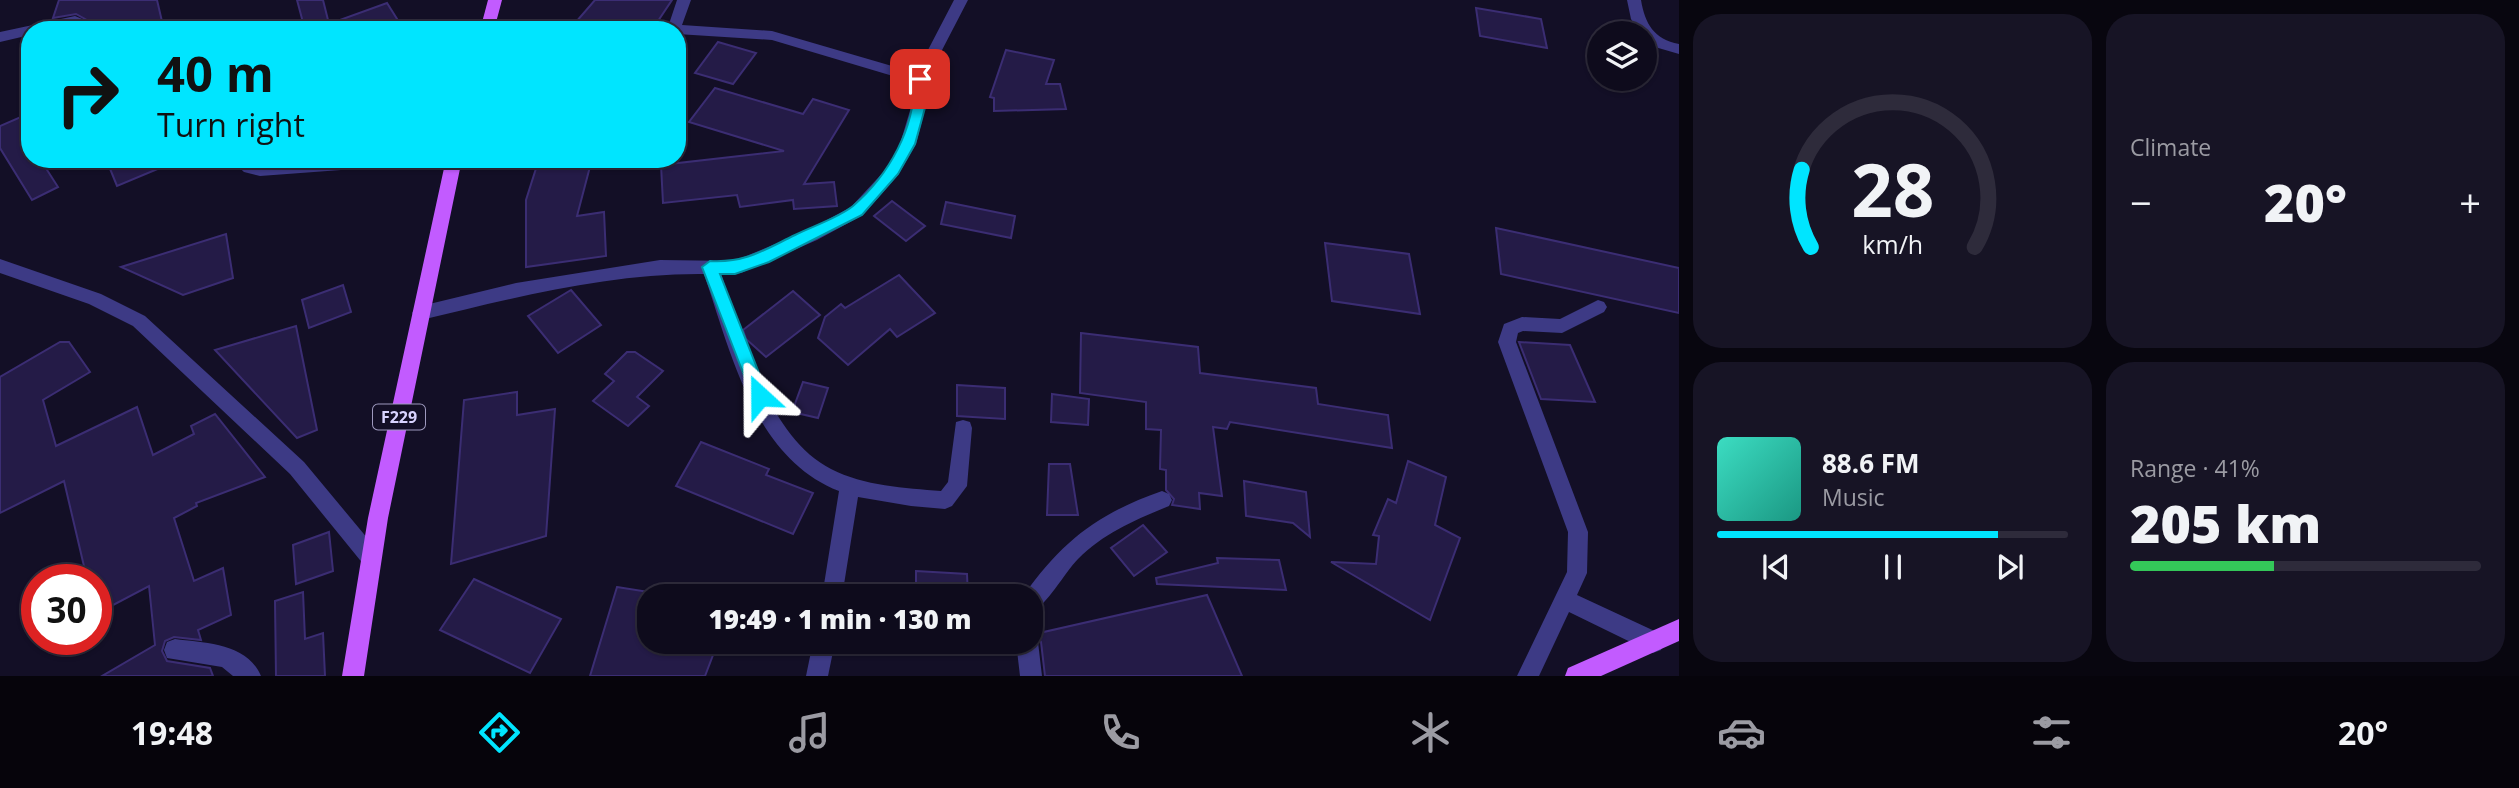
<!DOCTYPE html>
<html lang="en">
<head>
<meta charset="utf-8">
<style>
  body { margin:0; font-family:"Open Sans",sans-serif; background:#171425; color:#f1f3f6; height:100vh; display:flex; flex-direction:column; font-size:26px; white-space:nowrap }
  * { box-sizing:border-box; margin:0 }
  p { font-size:23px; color:#9b9ba3 }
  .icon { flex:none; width:38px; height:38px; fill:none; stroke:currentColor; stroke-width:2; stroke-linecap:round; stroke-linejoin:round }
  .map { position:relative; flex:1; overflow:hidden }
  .side { display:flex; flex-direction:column; gap:14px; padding:14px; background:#08060f; width:840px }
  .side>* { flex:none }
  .guide { position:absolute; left:21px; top:21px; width:665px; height:147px; border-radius:28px; box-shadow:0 2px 5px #0004,0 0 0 2px #2e2b3b; background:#00e5ff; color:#111; overflow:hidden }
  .fabs { position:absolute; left:1587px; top:21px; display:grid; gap:14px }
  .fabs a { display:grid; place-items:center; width:70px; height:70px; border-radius:50%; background:#0e0b1c; box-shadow:0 2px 5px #0004,0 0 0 2px #2e2b3b; font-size:35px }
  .speed { position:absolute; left:21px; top:564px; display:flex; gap:14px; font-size:35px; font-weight:700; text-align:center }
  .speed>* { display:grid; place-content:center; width:91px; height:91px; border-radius:50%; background:#0e0b1c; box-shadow:0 2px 5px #0004,0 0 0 2px #2e2b3b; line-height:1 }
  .speed .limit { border:10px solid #d22; background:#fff; color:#111 }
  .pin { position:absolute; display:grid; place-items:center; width:60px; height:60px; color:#fff; margin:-30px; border-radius:14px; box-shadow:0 4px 10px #0006 }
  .me { position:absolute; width:77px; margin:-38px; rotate:336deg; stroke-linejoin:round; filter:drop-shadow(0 0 5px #0008) }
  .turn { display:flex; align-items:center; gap:24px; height:147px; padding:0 21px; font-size:32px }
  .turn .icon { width:91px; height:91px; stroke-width:2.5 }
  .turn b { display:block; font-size:49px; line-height:60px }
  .big { font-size:52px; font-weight:800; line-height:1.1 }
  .side .widget { flex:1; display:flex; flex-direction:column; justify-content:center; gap:10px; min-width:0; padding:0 24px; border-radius:28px; background:#171425 }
  .side .dial { align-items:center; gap:0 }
  .dial svg { height:182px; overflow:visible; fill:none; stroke:#2e2b3b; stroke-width:7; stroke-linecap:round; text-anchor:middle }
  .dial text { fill:#f1f3f6; stroke:none }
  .song { display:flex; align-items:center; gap:21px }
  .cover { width:84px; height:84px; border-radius:10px; background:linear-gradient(135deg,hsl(170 70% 55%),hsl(170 70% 35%)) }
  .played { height:7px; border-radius:4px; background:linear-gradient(90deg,#00e5ff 80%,#2e2b3b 80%) }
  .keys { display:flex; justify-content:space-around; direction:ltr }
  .heat { display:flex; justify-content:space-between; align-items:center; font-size:38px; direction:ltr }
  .charge { height:10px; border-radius:5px; background:linear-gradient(90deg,#34c759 41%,#2e2b3b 0) }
  .side .tiles { flex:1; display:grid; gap:14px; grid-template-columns:repeat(2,1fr) }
  .trip { position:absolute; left:637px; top:584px; width:406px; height:70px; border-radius:28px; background:#0e0b1c; box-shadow:0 2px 5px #0004,0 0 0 2px #2e2b3b; font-weight:800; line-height:70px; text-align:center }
  .menu { display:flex; height:112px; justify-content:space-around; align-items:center; background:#06040b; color:#9b9ba3 }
  .menu .icon { width:49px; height:49px }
  .menu .on { color:#00e5ff }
  .menu b { font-size:32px; color:#f1f3f6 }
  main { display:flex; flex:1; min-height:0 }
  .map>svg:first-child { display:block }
  .building { fill:#241b47; stroke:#3b2d73; stroke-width:2 }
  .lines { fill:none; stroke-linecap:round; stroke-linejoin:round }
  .minor { fill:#3d3a85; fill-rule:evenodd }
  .major { fill:#c25bff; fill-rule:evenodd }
  .route { fill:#00e5ff; stroke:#0095a6; stroke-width:2 }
  .labels { text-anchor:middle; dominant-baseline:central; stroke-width:7; stroke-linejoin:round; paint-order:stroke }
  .shield { fill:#130f26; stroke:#9e99be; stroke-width:2 }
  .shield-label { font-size:16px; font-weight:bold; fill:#d9d4ff }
</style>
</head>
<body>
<main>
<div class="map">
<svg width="1679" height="676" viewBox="0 0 1679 676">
  <rect width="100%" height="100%" fill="#130f26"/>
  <g class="building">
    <polygon points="59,0 157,0 164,30 57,30 85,30 94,24 76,14 53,18"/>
    <polygon points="297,0 323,0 329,24 387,3 404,30 305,30"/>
    <polygon points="595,0 672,0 652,30 569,30"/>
    <polygon points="1476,8 1541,19 1547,48 1480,36"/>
    <polygon points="718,42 756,53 733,84 695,73"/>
    <polygon points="1006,50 1054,60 1046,84 1060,84 1066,109 994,111 994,98 990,97"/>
    <polygon points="715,88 803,114 813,99 849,110 804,184 834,182 837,206 794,209 793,200 740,207 737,195 663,203 661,165 784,151 689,122"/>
    <polygon points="30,113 30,159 40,159 58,187 32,200 0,148 0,126"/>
    <polygon points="106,159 179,159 179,160 117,186"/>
    <polygon points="539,159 592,159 577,216 604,212 606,256 526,267 526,200"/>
    <polygon points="892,201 925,226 906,241 874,216"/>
    <polygon points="946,202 1015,216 1011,238 941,224"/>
    <polygon points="1496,228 1679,268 1679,313 1501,274"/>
    <polygon points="226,234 233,278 183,295 121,267"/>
    <polygon points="1325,243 1409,254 1420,314 1332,301"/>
    <polygon points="899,275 935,313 897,337 890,329 848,365 818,338 825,317 841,304 845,308"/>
    <polygon points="343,285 351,312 309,328 302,300"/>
    <polygon points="571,290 601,325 558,353 528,316"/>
    <polygon points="793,291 820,315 766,357 746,339 743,330"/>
    <polygon points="296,326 317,430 297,438 215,350"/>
    <polygon points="1081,333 1198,347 1200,373 1316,388 1318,404 1388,415 1392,448 1230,422 1227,429 1213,427 1222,496 1199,493 1200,509 1172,505 1174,499 1166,490 1166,470 1160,469 1161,430 1146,429 1146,402 1080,393"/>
    <polygon points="60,342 69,342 90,372 43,400 56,446 137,407 153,455 194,434 191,426 215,414 265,477 196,503 197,506 174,518 194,581 223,568 231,615 198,630 201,640 174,637 165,641 162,651 167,661 210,668 213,676 102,676 155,645 149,586 96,614 96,579 87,579 64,481 0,513 0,377"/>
    <polygon points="1519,342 1570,345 1595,402 1541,399"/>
    <polygon points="627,352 635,352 663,371 637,397 649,406 628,426 593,401 614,381 605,374"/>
    <polygon points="803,382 828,388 818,418 792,412"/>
    <polygon points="957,385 1005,388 1005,419 957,416"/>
    <polygon points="517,392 517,415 555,409 546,536 451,564 464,400"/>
    <polygon points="1052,394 1089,399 1088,425 1051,422"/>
    <polygon points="701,442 769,469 766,475 813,493 793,534 676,486"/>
    <polygon points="1408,461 1446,477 1435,525 1460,538 1430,620 1331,562 1376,564 1379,536 1373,535 1388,499 1396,503"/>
    <polygon points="1049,464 1070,464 1078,515 1047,515"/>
    <polygon points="1244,481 1306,492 1310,537 1293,523 1246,516"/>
    <polygon points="1143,525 1167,552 1134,576 1111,548"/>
    <polygon points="329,532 333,571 296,584 293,545"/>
    <polygon points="1217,558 1279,560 1286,590 1157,584 1156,578 1218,563"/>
    <polygon points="916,571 967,574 968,597 916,597"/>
    <polygon points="474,579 561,619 530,673 440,630"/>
    <polygon points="617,587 649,592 649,642 718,642 705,676 590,676"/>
    <polygon points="303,592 305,639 323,633 325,676 276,676 275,601"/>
    <polygon points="1207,595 1242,676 1045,676 1041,642 1035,634"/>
  </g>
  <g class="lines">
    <g class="minor">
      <path d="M677,0H691L682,25L772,31L916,73L954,0H968L927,79L928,97L916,144L898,175L863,215L817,240L741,273L721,274C743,337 768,437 831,469C864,486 905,488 941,491L948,482L956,422L963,420L970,422L972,428L967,486L952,506L945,509L911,506L858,497L842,597H822L839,491C754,458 731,353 704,274C609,273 513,298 421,320L415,318L412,313L415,308L421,306L516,283L660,260L734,261L805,232L851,207L888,167L900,144L914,97L913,82L772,40L677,34V30H667Z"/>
      <path d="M1627,0H1641C1645,24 1654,39 1679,44V54L1655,47L1645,40V33H1639L1631,19Z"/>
      <path d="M75,16L92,23L85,27C68,23 48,30 30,30V35L0,42V32Z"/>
      <polygon points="230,159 248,159 260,164 329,159 459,159 461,163 453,169 341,170 260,176 244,172"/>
      <polygon points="0,259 101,294 145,316 304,462 378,551 381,558 378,565 371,568 364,565 290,474 133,326 89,304 0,273"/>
      <polygon points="1598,300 1604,302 1607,307 1604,312 1562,333 1523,331 1518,333 1516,342 1588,532 1587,573 1577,595 1661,634 1664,642 1661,650 1653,653 1569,612 1539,676 1517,676 1567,572 1568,532 1498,342 1504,324 1522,317 1560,319"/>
      <path d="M1162,491L1169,494L1172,500L1169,506C1135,520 1104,533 1078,559C1065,572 1046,607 1031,612V597H1023L1024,595C1063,540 1099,513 1162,491Z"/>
      <polygon points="1031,633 1038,642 1042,676 1020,676 1016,642 1031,642"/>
      <path d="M175,639C205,643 247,643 261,676H233L222,667L167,658L164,650L167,642Z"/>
      <polygon points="813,642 835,642 828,676 806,676"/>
    </g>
    <g class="major">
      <polygon points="488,0 502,0 494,30 480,30"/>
      <polygon points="446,159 462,159 388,518 364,676 342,676 368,518"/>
      <polygon points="1679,619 1679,641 1601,676 1565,676 1568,668"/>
    </g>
  </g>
  <path class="route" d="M920,75L927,79L928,97L915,144L898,174L862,215L769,262L735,274H720L768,396L766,401L760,403L754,401L702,267L710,261C746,263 764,250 795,235C813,226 838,218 853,206C889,175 916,127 914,79Z"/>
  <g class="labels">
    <rect class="shield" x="373" y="404.5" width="52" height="25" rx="5"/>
    <g class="shield-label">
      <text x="399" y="417">F229</text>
    </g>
  </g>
</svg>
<div class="fabs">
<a><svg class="icon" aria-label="layers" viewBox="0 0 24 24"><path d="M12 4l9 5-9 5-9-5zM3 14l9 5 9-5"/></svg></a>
</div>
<div class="speed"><div class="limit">30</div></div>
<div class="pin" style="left:920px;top:79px;background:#d93025"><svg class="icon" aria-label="arrive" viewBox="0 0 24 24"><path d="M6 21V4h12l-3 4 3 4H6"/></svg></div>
<svg class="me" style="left:760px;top:396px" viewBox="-20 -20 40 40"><path d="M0-17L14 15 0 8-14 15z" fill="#00e5ff" stroke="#fff" stroke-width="4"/></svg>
<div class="trip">19:49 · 1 min · 130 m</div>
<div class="guide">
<div class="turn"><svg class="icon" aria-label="right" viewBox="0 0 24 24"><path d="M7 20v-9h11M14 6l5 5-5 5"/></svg><div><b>40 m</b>Turn right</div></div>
</div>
</div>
<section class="side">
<div class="tiles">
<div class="widget dial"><svg viewBox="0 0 100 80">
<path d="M14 69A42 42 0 1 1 86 69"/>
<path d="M14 69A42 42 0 0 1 10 35" stroke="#00e5ff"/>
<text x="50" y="56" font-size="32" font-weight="700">28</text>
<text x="50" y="72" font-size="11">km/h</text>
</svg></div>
<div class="widget"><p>Climate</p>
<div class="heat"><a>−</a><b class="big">20°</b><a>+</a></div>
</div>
<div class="widget">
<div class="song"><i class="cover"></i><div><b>88.6 FM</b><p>Music</p></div></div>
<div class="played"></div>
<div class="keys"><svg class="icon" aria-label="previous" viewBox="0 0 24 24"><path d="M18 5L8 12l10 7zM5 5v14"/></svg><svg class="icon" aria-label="pause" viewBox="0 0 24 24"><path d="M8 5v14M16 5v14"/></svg><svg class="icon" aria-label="next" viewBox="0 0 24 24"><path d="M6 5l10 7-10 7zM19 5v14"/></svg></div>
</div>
<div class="widget"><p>Range · 41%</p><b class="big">205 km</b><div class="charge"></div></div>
</div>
</section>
</main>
<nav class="menu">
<b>19:48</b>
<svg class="icon on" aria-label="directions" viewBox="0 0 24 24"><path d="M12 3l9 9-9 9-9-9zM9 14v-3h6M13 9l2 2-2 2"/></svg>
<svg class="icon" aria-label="music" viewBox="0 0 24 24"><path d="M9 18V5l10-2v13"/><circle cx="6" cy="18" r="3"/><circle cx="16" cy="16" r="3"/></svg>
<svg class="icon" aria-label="phone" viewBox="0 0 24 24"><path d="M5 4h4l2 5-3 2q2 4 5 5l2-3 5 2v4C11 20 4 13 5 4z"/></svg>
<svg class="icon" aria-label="climate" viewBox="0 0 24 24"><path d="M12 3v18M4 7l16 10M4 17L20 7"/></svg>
<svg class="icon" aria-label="car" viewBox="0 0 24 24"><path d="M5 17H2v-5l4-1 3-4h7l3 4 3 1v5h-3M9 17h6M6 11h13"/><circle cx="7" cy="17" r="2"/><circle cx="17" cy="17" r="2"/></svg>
<svg class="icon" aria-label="filters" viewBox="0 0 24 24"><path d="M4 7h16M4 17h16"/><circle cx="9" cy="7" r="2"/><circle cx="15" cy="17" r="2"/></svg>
<b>20°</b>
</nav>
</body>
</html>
